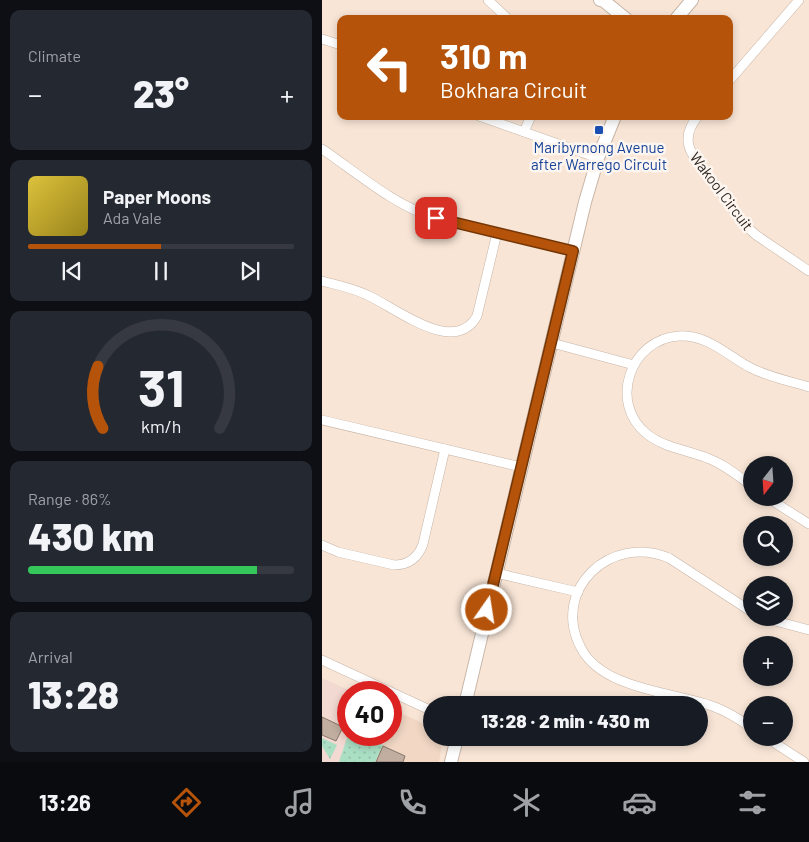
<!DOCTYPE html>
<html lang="en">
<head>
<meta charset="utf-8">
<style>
  body { margin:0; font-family:Barlow,sans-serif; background:#242831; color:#f1f3f6; height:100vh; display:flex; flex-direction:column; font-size:19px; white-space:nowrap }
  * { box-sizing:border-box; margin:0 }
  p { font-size:16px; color:#9ea1a6 }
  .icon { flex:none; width:28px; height:28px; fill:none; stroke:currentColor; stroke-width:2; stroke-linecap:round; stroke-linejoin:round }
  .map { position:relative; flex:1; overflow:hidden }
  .drawer { display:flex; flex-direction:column; gap:10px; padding:10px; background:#0d0f14; width:322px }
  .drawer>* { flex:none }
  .top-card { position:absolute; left:15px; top:15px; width:396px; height:105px; border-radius:10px; box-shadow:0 2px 8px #0003; background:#b45309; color:#fff; overflow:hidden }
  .needle { width:32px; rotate:197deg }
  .controls { position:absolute; left:421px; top:456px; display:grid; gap:10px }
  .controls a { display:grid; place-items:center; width:50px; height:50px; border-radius:50%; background:#171b24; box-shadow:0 2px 8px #0003; font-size:25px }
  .speed { position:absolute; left:15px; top:681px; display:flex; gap:10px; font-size:25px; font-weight:700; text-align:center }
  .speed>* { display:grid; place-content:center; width:65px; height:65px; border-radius:50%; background:#171b24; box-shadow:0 2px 8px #0003; line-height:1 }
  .speed .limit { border:8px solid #d22; background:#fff; color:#111 }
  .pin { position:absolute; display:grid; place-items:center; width:42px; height:42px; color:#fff; margin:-21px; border-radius:10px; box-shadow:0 2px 8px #0006 }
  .me { position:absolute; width:55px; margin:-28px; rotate:13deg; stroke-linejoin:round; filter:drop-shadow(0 0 4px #0008) }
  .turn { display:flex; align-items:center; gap:18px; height:105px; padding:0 20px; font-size:22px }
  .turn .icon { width:65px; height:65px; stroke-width:2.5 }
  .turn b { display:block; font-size:35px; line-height:42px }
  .big { font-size:38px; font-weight:800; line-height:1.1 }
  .drawer .tile { flex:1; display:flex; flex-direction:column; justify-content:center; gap:8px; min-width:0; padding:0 18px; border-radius:10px; background:#242831 }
  .drawer .dial { align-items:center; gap:0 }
  .dial svg { height:130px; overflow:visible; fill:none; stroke:#363941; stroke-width:7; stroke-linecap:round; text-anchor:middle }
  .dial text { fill:#f1f3f6; stroke:none }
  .song { display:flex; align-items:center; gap:15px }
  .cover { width:60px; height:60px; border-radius:8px; background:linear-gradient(135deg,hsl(50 70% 55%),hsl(50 70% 35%)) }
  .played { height:5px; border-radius:2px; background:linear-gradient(90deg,#b45309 50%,#363941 50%) }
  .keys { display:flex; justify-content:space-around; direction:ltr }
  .heat { display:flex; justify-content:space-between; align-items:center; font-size:28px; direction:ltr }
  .charge { height:8px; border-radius:4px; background:linear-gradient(90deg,#34c759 86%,#363941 0) }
  .trip { position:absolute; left:101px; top:696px; width:285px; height:50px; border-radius:25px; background:#171b24; box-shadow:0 2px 8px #0003; font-weight:800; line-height:50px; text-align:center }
  .tabs { display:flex; height:80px; justify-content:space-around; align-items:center; background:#090b0e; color:#9ea1a6 }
  .tabs .icon { width:35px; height:35px }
  .tabs .selected { color:#b45309 }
  .tabs b { font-size:22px; color:#f1f3f6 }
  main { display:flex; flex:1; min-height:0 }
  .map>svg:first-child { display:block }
  .built { fill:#f1d7c4 }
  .education { fill:#f2d9d1 }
  .green { fill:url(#green-dots) }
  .building { fill:#c1aea0; stroke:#877668 }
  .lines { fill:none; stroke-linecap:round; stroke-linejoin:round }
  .street-casing { stroke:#c7b5a7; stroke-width:10 }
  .secondary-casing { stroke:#c7b5a7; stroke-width:14 }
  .street { stroke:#fff; stroke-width:9 }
  .secondary { stroke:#fff; stroke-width:12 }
  .route-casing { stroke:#753606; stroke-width:12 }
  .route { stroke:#b45309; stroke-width:9 }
  .transit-dot { fill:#1a4fb4; stroke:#fdf5ef; stroke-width:2 }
  .labels { text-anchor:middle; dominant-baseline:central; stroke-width:5; stroke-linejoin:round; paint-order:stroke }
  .transit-label { font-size:15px; fill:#164399; stroke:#fdf5ef }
  .street-label { font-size:15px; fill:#2d2620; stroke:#fdf5ef }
</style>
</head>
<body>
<main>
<section class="drawer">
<div class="tile"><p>Climate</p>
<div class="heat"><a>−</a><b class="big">23°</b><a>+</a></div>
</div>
<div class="tile">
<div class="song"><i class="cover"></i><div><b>Paper Moons</b><p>Ada Vale</p></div></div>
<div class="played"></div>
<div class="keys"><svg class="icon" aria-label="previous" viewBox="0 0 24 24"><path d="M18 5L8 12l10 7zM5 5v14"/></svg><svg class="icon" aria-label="pause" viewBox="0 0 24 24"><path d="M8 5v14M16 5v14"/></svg><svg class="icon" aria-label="next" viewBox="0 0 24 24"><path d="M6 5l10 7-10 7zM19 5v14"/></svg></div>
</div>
<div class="tile dial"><svg viewBox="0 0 100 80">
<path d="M14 69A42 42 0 1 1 86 69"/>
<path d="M14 69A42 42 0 0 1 11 31" stroke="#b45309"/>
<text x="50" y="56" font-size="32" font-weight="700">31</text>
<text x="50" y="72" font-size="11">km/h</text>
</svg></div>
<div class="tile"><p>Range · 86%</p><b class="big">430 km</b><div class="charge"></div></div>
<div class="tile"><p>Arrival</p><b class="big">13:28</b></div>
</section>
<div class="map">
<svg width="487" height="762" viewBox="0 0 487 762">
  <defs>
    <pattern id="green-dots" width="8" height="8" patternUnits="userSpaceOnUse" patternTransform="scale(1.25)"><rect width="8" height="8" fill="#aadfc4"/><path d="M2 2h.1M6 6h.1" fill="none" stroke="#93bfa8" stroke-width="1.8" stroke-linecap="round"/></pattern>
  </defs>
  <rect width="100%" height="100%" fill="#f8e5d6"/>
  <polygon class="built" points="69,709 110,727 110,738 121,738 117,762 53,762 61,745 38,735 69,735"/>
  <polygon class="education" points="0,678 31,692 26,692 26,735 17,762 0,762"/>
  <g class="green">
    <polygon points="26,735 38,735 61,745 53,762 17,762"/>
    <polygon points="0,738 15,745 8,759 0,746"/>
  </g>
  <g class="building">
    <polygon points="0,717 21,727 14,741 0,735"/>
    <polygon points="61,746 83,756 81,762 54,762"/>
  </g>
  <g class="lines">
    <defs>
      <g id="street">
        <polyline points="166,0 186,19"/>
        <polyline points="0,39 19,45"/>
        <polyline points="408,80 477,0"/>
        <polyline points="157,116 276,158"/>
        <path d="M376,116C366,128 362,141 371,155L422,224L434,235L487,271"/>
        <polyline points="202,132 209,116"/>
        <path d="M0,149C34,172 74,207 114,218L251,251"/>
        <path d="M0,281C15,285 31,288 45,295C73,307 132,357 155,316L175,233"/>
        <polyline points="230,343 312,365"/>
        <polyline points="0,420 199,467"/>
        <path d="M430,486C416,476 402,464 385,458C366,450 342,448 325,434C286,403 308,339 357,336C385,334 406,356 429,368C447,377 467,381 487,387"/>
        <polyline points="446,498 487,524"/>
        <path d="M0,545L16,552L72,565C86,565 96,558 101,544L123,449"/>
        <polyline points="174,573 256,592"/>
        <path d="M430,612L347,558C289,533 228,590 259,648C280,689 350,692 390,706C405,711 417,719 430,728"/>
        <polyline points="442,618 487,630"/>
        <polyline points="0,660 110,711"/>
        <polyline points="445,738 482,762"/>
      </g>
      <g id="secondary">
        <polyline points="278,0 282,1 304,19"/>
        <polyline points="354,19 370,0"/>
        <polyline points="143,705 263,202 276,158 293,116"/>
        <polyline points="129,762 135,738"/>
      </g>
    </defs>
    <use href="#street" class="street-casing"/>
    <use href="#secondary" class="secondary-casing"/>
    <use href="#street" class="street"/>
    <use href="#secondary" class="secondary"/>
  </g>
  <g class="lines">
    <defs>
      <polyline id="route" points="114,218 251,251 165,610"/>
    </defs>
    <use href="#route" class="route-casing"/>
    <use href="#route" class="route"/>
  </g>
  <rect class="transit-dot" x="272" y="125" width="10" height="10" rx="2.5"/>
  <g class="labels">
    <g class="transit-label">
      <text x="277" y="147">Maribyrnong Avenue<tspan x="277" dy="17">after Warrego Circuit</tspan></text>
    </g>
    <g class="street-label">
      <text transform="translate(400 191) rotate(53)">Wakool Circuit</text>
    </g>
  </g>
</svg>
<div class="controls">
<a><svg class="needle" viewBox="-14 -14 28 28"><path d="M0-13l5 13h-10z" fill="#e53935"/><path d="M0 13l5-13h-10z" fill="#9ea1a6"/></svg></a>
<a><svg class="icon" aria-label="search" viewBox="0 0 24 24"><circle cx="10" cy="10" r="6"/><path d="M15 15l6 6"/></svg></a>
<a><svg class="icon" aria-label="layers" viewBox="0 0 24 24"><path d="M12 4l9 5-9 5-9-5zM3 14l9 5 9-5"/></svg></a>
<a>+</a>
<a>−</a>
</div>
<div class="speed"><div class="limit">40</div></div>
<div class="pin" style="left:114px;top:218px;background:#d93025"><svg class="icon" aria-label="arrive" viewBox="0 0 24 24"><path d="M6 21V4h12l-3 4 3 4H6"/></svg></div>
<svg class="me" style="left:165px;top:610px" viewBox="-20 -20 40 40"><circle r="17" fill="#b45309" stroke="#fff" stroke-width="3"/><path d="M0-11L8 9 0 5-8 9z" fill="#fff"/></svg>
<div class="trip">13:28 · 2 min · 430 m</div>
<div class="top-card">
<div class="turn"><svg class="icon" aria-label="left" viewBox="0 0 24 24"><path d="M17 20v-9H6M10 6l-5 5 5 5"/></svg><div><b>310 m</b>Bokhara Circuit</div></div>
</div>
</div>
</main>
<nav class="tabs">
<b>13:26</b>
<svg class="icon selected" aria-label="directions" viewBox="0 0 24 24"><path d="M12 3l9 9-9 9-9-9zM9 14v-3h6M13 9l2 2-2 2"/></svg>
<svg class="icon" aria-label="music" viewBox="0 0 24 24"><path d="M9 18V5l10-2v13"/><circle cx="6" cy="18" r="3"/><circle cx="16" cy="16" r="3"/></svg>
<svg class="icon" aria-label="phone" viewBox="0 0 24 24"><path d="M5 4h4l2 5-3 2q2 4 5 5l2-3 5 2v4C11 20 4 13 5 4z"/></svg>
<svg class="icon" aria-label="climate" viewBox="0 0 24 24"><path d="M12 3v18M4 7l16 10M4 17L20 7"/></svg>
<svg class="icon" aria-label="car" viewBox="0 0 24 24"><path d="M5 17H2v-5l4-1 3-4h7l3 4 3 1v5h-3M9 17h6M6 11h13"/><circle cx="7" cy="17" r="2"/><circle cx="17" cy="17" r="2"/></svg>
<svg class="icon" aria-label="filters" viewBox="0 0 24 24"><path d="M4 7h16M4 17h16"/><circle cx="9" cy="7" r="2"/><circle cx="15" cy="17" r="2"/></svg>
</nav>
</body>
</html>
